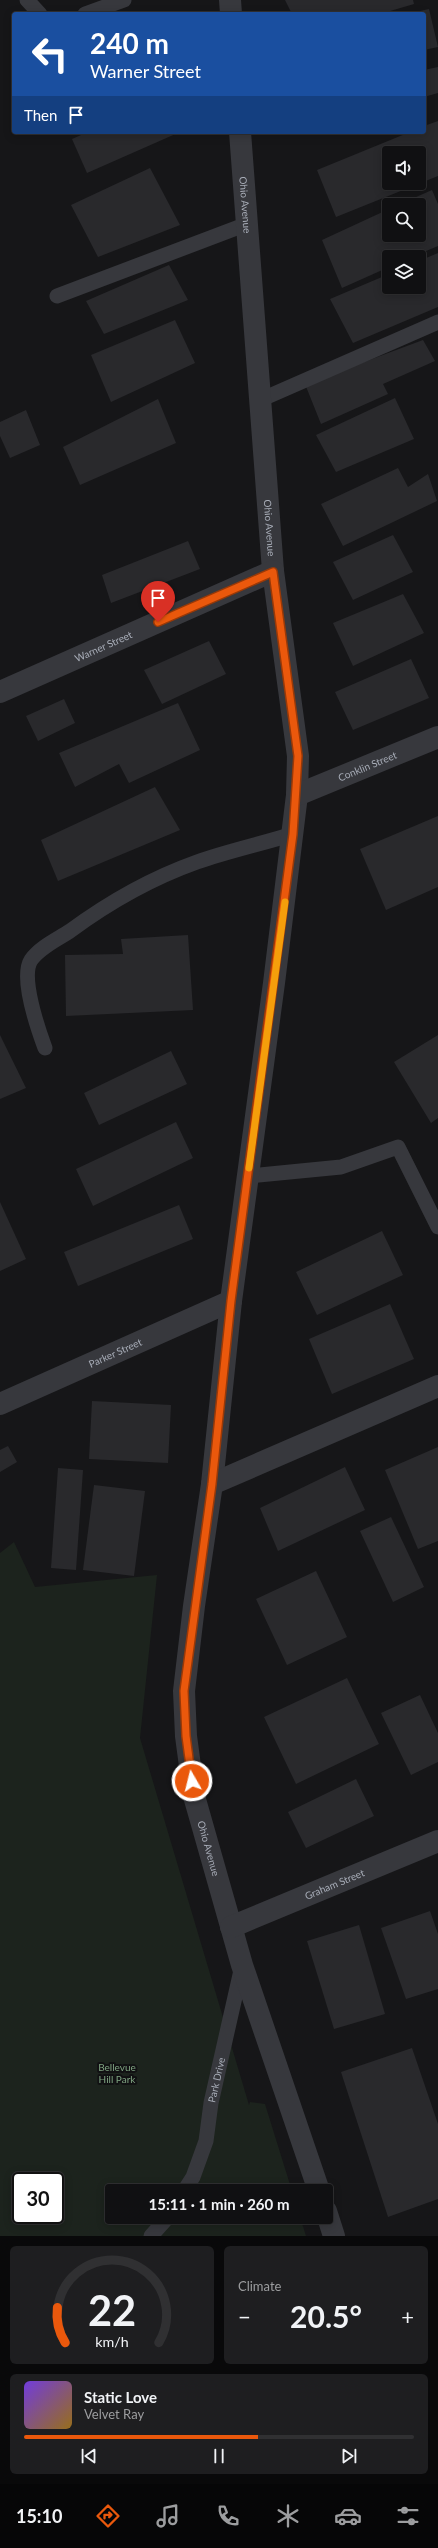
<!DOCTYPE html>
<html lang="en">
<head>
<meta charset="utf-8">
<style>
  body { margin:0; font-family:Lato,sans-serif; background:#1e1e20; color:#f1f3f6; height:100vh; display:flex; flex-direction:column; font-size:15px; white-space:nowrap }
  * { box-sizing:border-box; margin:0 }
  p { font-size:13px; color:#9c9d9f }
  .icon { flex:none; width:22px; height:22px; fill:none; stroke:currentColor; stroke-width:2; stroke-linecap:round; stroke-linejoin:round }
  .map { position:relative; height:2236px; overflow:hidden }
  .sheet { display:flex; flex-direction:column; gap:10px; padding:10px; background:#09090a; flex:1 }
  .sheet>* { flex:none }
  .hud { position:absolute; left:12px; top:12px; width:414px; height:122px; border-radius:4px; box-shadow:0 2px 10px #0003,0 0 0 1px #303032; background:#1a4fa0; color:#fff; overflow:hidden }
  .fabs { position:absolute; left:382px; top:146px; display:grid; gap:8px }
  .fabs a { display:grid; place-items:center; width:44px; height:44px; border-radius:4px; background:#101012; box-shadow:0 2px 10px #0003,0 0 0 1px #303032; font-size:20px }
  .speed { position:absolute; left:12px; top:2172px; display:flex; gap:8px; font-size:20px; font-weight:700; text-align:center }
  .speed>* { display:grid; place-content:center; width:52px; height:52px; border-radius:50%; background:#101012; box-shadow:0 2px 10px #0003,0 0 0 1px #303032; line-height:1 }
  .speed .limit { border:2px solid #111; border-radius:6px; background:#fff; color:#111 }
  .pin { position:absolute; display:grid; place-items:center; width:34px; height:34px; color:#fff; margin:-41px -17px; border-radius:50% 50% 50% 0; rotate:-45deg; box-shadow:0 0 4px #0007 }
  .pin .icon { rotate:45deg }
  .me { position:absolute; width:44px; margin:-22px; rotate:352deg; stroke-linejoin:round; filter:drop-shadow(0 0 3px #0008) }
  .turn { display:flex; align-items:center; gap:14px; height:84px; padding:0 12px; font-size:18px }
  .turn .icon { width:52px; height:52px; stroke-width:2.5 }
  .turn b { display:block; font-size:28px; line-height:34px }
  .then { display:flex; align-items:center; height:38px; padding:0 12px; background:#0003; gap:8px; font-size:15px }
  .big { font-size:30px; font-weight:700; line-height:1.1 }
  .sheet .card { flex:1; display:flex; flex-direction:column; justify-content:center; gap:6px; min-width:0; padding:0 14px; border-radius:6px; background:#1e1e20 }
  .sheet .dial { align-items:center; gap:0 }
  .dial svg { height:104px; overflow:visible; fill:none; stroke:#303032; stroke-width:7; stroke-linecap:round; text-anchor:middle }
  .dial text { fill:#f1f3f6; stroke:none }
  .song { display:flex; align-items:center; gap:12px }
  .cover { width:48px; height:48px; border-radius:6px; background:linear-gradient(135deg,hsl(260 70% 55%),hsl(40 70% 35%)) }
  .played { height:4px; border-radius:2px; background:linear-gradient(90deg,#ea580c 60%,#303032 60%) }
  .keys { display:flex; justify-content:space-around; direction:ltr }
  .heat { display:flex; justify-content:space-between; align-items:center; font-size:22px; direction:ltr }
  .sheet .tiles { flex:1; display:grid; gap:10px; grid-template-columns:1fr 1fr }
  .card:last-child { grid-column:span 2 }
  .trip { position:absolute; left:105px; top:2184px; width:228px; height:40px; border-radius:4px; background:#101012; box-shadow:0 2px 10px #0003,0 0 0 1px #303032; font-weight:700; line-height:40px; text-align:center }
  .menu { display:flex; height:64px; justify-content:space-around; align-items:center; background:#060607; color:#9c9d9f }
  .menu .icon { width:28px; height:28px }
  .menu .selected { color:#ea580c }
  .menu b { font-size:18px; color:#f1f3f6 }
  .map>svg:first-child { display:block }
  .green { fill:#1c231d; fill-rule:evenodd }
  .building { fill:#29292c; fill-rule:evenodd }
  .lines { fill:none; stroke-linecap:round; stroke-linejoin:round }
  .lane { stroke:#37383d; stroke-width:15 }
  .street { stroke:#37383d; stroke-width:22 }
  .route-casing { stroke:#983908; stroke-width:10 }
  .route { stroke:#ea580c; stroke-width:7 }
  .slow { stroke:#f59e0b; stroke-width:7 }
  .labels { text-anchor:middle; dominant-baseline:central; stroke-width:4; stroke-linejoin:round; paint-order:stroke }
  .street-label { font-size:10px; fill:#a8adb8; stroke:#111113 }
  .park-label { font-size:10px; fill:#7fa381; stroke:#111113 }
</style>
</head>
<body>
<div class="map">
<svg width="438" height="2236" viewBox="0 0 438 2236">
  <rect width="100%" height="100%" fill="#161618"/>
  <path class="green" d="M14,1542L35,1587L157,1575L140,1738L249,2105L250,2102L265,2104L292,2191H112V2217H300L306,2236H0V1553ZM21,2181H55V2215H21Z"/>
  <g class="building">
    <polygon points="285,0 413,0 414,4 380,14 292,14"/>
    <polygon points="429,9 438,47 424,50 424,14 411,13"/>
    <polygon points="438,67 438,93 424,97 424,70"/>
    <path d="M438,121V176L336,217L317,170L410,132H424V126ZM389,153H419V183H389Z"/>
    <polygon points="88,132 180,132 87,173 72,139"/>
    <polygon points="150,168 180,225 98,257 71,205"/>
    <polygon points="432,190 438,204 438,246 412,257 389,257 389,267 342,288 322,240 389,209 389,235 419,235 419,205 398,205"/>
    <polygon points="438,253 438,307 353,343 330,299 389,274 389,287 419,287 419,261"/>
    <polygon points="169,265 188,300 104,334 86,301"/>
    <polygon points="175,320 195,363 111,402 91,355"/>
    <polygon points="423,340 435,361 383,384 388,394 321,424 305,384"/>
    <polygon points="395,398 414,439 336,472 316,435"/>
    <polygon points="158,399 176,443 80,485 63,447"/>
    <polygon points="26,410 40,445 10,458 0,436 0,422"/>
    <polygon points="398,468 408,487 428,474 437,501 343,546 321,504"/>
    <polygon points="393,535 413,572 353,600 333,562"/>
    <polygon points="188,541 200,569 111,603 102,575"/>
    <polygon points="403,594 424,633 353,666 333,623"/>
    <polygon points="209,641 226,674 162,704 144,670"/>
    <polygon points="411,659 429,698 353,730 335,692"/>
    <polygon points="64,699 75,723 38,741 26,716"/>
    <polygon points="178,703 200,750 129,783 119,764 75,787 59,753"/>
    <polygon points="155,787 180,830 58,881 41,840"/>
    <polygon points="438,816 438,887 386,910 360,849"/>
    <polygon points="188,935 193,1010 66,1016 65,955 123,954 121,939"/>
    <polygon points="0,1035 26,1088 0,1099"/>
    <polygon points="438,1035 438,1118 431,1123 394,1062"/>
    <polygon points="171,1051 187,1084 99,1125 84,1093"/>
    <polygon points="176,1122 193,1158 93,1206 76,1169"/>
    <polygon points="0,1202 26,1259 0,1271"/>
    <polygon points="179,1205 193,1239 78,1286 64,1252"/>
    <polygon points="382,1231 403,1275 317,1315 296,1272"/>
    <polygon points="390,1304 414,1359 332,1394 309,1339"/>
    <polygon points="92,1401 171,1405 168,1463 89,1459"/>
    <polygon points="8,1446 17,1462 0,1472 0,1450"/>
    <polygon points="438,1447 438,1541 418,1549 385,1470"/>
    <polygon points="345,1467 365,1510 278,1551 260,1508"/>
    <polygon points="58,1468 83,1470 76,1570 51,1568"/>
    <polygon points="94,1485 145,1491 134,1576 83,1570"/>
    <polygon points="391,1517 424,1587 393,1602 360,1531"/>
    <polygon points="316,1571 347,1637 287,1665 256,1599"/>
    <polygon points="347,1678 379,1744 296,1784 264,1717"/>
    <polygon points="420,1695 438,1733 438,1762 411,1775 381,1713"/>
    <polygon points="356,1779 374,1816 306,1848 288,1812"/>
    <polygon points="430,1911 438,1934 438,1989 406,1999 381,1928"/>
    <polygon points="359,1925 385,2014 334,2029 307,1941"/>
    <polygon points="412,2048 438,2124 438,2199 388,2217 341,2072"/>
  </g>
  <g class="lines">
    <g class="lane">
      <polyline points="27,0 40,14"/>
      <polyline points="85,14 124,0"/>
      <polyline points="57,296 247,224"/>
      <polyline points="260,400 438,322"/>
      <path d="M45,1048C38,1029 20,977 31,960C40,947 58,939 70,931C108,903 152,878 197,862C228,851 261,844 293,834"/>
      <polyline points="248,1176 341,1167 398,1147 438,1227"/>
      <path id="s1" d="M184,2191L193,2177L206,2141L211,2103L242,1966"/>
      <polyline points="151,2236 168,2217"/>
    </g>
    <g class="street">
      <polyline points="230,0 231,14"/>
      <path id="s2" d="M240,132L273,571L298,756L297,795L274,983L231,1301L212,1484L194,1606L184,1691L186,1736L194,1796L242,1965L319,2191"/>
      <path id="s3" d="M0,692L273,571"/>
      <path id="s4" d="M297,795L438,737"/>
      <path id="s5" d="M0,1404L231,1301"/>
      <polyline points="212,1484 438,1386"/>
      <path id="s6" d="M231,1927L438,1841"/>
      <polyline points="326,2211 334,2236"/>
    </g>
  </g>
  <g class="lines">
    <defs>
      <polyline id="route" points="158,622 273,572 298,756 293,834 231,1301 212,1484 184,1691 186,1736 192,1781"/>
    </defs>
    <use href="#route" class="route-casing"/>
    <use href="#route" class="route"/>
    <polyline class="slow" points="249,1168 285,902"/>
  </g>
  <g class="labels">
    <g class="street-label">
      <text stroke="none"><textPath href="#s2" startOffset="73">Ohio Avenue</textPath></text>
      <text stroke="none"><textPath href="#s2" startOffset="397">Ohio Avenue</textPath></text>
      <text stroke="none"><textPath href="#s3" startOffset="113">Warner Street</textPath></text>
      <text stroke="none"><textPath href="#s4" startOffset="76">Conklin Street</textPath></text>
      <text stroke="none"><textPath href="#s5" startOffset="126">Parker Street</textPath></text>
      <text stroke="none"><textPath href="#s2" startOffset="1729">Ohio Avenue</textPath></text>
      <text stroke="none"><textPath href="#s6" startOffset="112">Graham Street</textPath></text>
      <text stroke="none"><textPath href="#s1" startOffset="117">Park Drive</textPath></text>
    </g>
    <g class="park-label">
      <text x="117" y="2067">Bellevue<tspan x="117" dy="12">Hill Park</tspan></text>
    </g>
  </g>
</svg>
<div class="fabs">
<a><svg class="icon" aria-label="sound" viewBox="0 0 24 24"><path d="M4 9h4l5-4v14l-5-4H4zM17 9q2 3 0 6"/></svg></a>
<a><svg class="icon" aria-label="search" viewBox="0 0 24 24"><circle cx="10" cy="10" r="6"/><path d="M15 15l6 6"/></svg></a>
<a><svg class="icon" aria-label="layers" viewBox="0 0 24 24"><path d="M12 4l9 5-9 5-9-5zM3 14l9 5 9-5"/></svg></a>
</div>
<div class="speed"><div class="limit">30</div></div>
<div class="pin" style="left:158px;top:622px;background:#d93025"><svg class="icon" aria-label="arrive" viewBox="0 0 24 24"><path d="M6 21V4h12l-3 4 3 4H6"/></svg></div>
<svg class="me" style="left:192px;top:1781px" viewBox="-20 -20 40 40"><circle r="17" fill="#ea580c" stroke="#fff" stroke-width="3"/><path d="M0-11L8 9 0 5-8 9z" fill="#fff"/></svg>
<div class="trip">15:11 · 1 min · 260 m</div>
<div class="hud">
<div class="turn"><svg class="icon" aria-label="left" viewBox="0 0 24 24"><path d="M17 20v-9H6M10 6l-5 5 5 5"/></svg><div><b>240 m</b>Warner Street</div></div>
<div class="then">Then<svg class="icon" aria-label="arrive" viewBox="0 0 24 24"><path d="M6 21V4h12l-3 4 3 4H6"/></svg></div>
</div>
</div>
<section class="sheet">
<div class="tiles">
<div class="card dial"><svg viewBox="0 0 100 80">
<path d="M14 69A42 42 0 1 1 86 69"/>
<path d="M14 69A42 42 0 0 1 8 42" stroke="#ea580c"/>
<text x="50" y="56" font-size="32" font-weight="700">22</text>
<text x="50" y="72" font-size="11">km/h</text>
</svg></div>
<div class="card"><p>Climate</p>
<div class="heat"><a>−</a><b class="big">20.5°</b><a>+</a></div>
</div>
<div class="card">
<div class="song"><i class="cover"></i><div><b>Static Love</b><p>Velvet Ray</p></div></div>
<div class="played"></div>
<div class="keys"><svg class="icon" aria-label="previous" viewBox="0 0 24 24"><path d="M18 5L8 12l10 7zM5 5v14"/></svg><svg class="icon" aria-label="pause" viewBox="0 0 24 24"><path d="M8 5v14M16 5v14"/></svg><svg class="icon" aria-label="next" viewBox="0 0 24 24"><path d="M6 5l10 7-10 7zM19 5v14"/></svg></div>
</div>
</div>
</section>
<nav class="menu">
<b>15:10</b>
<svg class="icon selected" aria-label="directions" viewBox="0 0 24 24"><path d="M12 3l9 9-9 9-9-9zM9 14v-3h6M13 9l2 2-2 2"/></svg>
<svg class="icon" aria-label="music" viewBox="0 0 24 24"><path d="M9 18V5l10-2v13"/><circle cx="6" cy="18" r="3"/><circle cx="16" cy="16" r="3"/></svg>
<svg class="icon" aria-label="phone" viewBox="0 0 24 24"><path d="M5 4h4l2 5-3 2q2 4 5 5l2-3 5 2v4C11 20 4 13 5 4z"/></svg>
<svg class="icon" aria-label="climate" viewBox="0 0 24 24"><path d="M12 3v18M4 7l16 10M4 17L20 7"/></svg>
<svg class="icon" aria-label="car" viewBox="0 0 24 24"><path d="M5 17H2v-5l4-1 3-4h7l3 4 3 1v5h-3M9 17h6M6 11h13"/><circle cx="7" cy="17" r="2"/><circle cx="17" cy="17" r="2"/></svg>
<svg class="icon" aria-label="filters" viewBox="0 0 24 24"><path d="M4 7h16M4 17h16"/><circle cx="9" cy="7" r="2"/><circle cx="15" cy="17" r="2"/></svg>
</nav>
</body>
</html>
